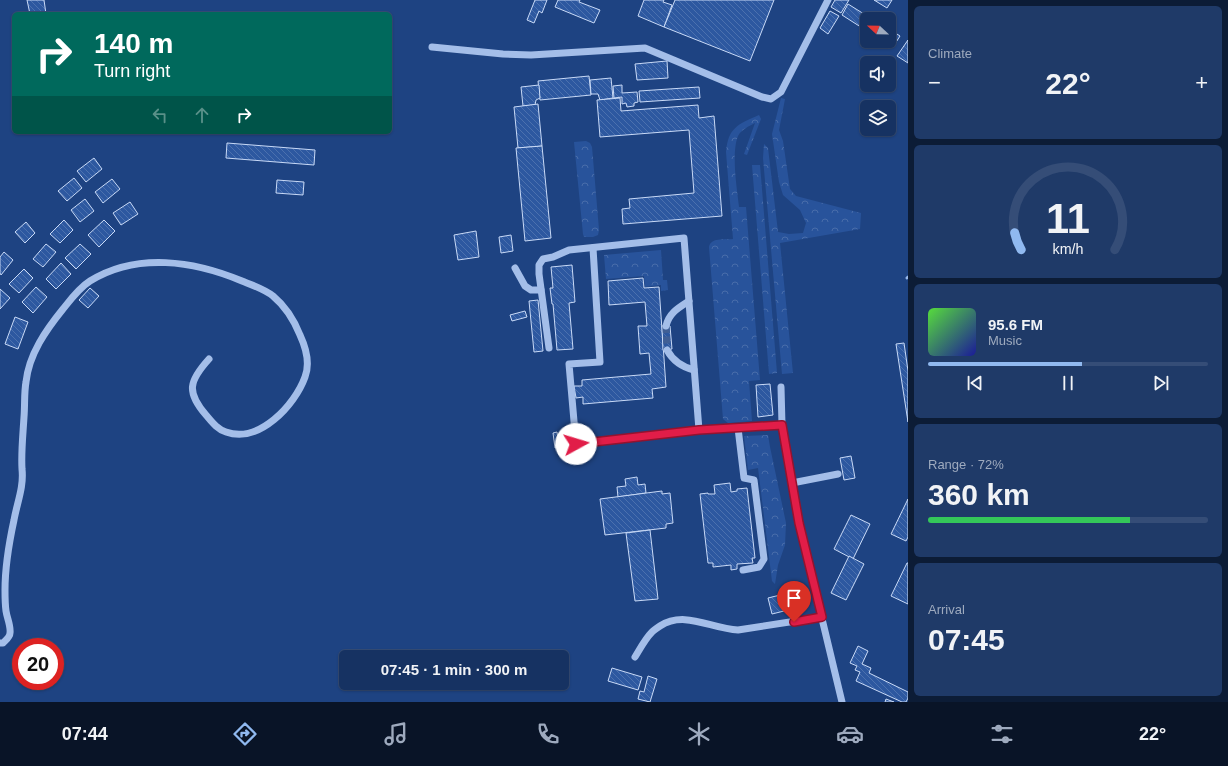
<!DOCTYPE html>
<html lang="en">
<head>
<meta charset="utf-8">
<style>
  body { margin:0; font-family:Helvetica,sans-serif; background:#1f3a68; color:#f1f3f6; height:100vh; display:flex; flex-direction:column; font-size:15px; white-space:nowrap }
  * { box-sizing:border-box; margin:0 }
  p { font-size:13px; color:#9eaabe }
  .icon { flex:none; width:22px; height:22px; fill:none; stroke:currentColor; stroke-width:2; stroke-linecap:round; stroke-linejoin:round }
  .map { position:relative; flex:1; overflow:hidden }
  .panel { display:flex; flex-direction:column; gap:6px; padding:6px; background:#0c1c36; width:320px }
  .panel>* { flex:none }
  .top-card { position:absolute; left:12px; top:12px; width:380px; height:122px; border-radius:6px; box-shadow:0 1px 3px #0004,0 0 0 1px #354d77; background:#00695c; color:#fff; overflow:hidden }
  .needle { width:26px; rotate:292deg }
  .controls { position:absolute; left:860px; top:12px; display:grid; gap:8px }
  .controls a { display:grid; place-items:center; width:36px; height:36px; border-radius:6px; background:#163262; box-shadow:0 1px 3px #0004,0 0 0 1px #354d77; font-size:20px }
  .speed { position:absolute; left:12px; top:638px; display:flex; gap:8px; font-size:20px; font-weight:700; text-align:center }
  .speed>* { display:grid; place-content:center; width:52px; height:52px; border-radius:50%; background:#163262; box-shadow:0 1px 3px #0004,0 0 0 1px #354d77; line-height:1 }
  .speed .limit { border:6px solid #d22; background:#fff; color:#111 }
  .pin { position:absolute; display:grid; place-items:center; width:34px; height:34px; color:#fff; margin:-41px -17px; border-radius:50% 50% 50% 0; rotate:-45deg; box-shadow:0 0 4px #0007 }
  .pin .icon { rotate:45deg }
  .me { position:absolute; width:44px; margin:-22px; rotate:84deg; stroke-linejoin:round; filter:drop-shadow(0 0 3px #0008) }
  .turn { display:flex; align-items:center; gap:14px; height:84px; padding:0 16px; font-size:18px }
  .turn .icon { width:52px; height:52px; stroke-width:2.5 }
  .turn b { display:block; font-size:28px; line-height:34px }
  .lanes { display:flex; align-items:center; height:38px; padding:0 16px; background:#0003; justify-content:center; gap:20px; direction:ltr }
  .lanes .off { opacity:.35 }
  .big { font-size:30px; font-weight:700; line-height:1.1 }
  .panel .tile { flex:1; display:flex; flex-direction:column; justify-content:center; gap:6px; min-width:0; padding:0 14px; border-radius:6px; background:#1f3a68 }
  .panel .dial { align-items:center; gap:0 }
  .dial svg { height:104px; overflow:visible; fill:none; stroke:#354d77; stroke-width:7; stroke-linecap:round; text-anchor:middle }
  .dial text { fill:#f1f3f6; stroke:none }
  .song { display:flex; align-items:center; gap:12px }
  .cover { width:48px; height:48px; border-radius:6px; background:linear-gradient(135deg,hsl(110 70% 55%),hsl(240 70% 35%)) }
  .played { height:4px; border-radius:2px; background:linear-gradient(90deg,#90b9f0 55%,#354d77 55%) }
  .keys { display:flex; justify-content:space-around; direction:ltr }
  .heat { display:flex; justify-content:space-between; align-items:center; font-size:22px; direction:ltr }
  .charge { height:6px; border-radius:3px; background:linear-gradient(90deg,#34c759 72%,#354d77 0) }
  .trip { position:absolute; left:339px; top:650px; width:230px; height:40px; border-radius:6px; background:#163262; box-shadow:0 1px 3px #0004,0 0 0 1px #354d77; font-weight:700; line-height:40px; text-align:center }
  .menu { display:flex; height:64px; justify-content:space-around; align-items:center; background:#091427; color:#9eaabe }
  .menu .icon { width:28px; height:28px }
  .menu .selected { color:#90b9f0 }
  .menu b { font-size:18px; color:#f1f3f6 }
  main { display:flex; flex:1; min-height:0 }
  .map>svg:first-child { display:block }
  .forest { fill:url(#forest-crowns) }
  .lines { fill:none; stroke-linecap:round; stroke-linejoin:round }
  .stream { stroke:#98b8eb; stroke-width:3 }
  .building { fill:url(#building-back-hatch); stroke:#c9daf7 }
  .minor-tunnel { stroke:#405f95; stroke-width:7; stroke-dasharray:7 3.5; stroke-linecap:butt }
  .minor { stroke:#a4bee9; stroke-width:7 }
  .route-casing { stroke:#92132f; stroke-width:10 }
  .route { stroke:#e11d48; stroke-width:7 }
</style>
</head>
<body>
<main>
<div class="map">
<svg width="908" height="702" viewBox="0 0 908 702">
  <defs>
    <pattern id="forest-crowns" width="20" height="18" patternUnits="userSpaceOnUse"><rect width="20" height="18" fill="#28539b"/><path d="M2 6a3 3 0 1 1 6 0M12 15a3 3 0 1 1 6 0" fill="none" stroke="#486daa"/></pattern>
    <pattern id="building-back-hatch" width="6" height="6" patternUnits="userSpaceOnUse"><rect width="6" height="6" fill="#2d58a0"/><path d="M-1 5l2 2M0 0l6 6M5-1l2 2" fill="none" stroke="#4c71ae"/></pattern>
  </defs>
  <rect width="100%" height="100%" fill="#1e4382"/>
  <g class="forest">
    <polygon points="781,98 785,99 779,130 783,141 790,189 796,196 861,213 860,229 780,243 793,373 782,374 763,158 764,144 768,148 778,232 789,234 803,233 806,223 800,210 783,195 779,182 772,134"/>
    <path d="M759,115L761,119L747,155L744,154L755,123C749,126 741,130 738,136C731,153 737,189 739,207H746L760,380L749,381L752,421L728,423L723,419L709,247C711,237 724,240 733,239L726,152C728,128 738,124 759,115Z"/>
    <polygon points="586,141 590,143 592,147 599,230 598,235 593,237 584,237 583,234 574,142"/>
    <polygon points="752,165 760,165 777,373 769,374"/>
    <polygon points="661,250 663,280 667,280 668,290 661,291 661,285 645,287 644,276 606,279 604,255"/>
    <polygon points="768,435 770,447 786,523 785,545 778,565 775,584 772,581 758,468 748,470 744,436"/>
  </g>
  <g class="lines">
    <polyline class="stream" points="907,278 908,277"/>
  </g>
  <g class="building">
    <polygon points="27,0 44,0 46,14 30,14"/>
    <polygon points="535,0 547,0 542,13 539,11 534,23 527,20"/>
    <polygon points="558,0 580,0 579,2 600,10 594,23 555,7"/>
    <polygon points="644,0 664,0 663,2 672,5 664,27 638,16"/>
    <polygon points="675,0 774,0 750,61 664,27"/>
    <polygon points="835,0 849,0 841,13 831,7"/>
    <polygon points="874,0 892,0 887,8"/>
    <polygon points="848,4 872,19 867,19 867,31 842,15"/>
    <polygon points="830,11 839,16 828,34 820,28"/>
    <polygon points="889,29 900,36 893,47 884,41 889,41"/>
    <polygon points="908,40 908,63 897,56"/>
    <polygon points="667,61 668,78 637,80 635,64"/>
    <polygon points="589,76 591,95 540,100 538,81"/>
    <polygon points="611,78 613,98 600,100 598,94 591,94 590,80"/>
    <polygon points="539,85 540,98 536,100 535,105 523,106 521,87"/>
    <polygon points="622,85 622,93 637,92 638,102 634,103 634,106 627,107 626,103 622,104 622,97 614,98 613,86"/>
    <polygon points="699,87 700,98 640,102 639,91"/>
    <polygon points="620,98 621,111 698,105 699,118 714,116 722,216 623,224 622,209 630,208 629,199 694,193 689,130 600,137 597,100"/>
    <polygon points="538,104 542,146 518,148 514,107"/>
    <polygon points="227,143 315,150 314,165 226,158"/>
    <polygon points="542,146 551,238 525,241 516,148"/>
    <polygon points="94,158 102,169 86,182 77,171"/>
    <polygon points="74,178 82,188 67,201 58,191"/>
    <polygon points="112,179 120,189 103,203 95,192"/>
    <polygon points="277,180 304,182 303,195 276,193"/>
    <polygon points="85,199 94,211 80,222 71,210"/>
    <polygon points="130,202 138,214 121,225 113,213"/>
    <polygon points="64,220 73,230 60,243 50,234"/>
    <polygon points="104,220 115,231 99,247 88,235"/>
    <polygon points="26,222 35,233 25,243 15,232"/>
    <polygon points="476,231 479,257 458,260 454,235"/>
    <polygon points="511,235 513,251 501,253 499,237"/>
    <polygon points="46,244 56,252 43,267 33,259"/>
    <polygon points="80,244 91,254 76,269 65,258"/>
    <polygon points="4,252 13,260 1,275 0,273 0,257"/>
    <polygon points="61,263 71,274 56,289 46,279"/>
    <polygon points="572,265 575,302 569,303 573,349 557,350 553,304 552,304 550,288 553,288 551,267"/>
    <polygon points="24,269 33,278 19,293 9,284"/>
    <polygon points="643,278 644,288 659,287 666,387 652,389 653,398 583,404 583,397 576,398 574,386 582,386 582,380 651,374 649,353 640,354 638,326 647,326 645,302 609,305 608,281"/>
    <polygon points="36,287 47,297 33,313 22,302"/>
    <polygon points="90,288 99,296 88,308 79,300"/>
    <polygon points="0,289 10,298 0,309"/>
    <polygon points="538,300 543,351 534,352 529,301"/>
    <polygon points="525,311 527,317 512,321 510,315"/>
    <polygon points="15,317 28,322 18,349 5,344"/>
    <polygon points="662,326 670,326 672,349 663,350"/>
    <polygon points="904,343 908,371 908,422 896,344"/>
    <polygon points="770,384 773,415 758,417 756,385"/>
    <polygon points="557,432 559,447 555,448 553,433"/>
    <polygon points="851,456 855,478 844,480 840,458"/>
    <polygon points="637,477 638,485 645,484 646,493 618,497 617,487 626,486 625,479"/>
    <polygon points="730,483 731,492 737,491 737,489 747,488 755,558 752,558 753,563 737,564 737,569 731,570 731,565 713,567 713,563 708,563 700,494 708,493 708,494 715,494 714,485"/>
    <polygon points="662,491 662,494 670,493 673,523 666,524 666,528 605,535 600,499"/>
    <polygon points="908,499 908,537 906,541 891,534"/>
    <polygon points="851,515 870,524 853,559 834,549"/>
    <polygon points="650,530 658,599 635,601 626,533"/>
    <polygon points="849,556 864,564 846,600 831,593"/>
    <polygon points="907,563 908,563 908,604 891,596"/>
    <polygon points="796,591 800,607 772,614 768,598"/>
    <polygon points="858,646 868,651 862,664 871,668 869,673 908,692 908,698 906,702 902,702 856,681 860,672 855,670 857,666 850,663"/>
    <polygon points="612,668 642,677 638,690 608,681"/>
    <polygon points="648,676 657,679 650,702 638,699 640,691 644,692"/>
    <polygon points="494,683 509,683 509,685"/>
    <polygon points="886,699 894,702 885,702"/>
  </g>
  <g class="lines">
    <polyline class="minor-tunnel" points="666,326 667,350"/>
    <g class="minor">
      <polyline points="432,47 503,54 531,55 645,48 762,97 771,99 781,92 828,0"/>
      <polyline points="593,248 600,362 569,364 576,444 699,430 782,425"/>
      <polyline points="515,268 525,286 531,290 541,290"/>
      <path d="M666,326C669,313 678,308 689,301"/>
      <polyline points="549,348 539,274 539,265 543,259 553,257 569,250 684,238 699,430"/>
      <path d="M667,350C673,361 682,367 694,370"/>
      <polyline points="781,387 782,425 799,523 842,702"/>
      <polyline points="738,428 744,478 754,480 764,559 759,567 743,570"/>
      <polyline points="792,483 838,474"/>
      <path d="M0,643H3C6,640 10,637 10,633C11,626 7,618 6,611C5,604 5,597 5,590C5,566 9,543 14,520C17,503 24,487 22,469C21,452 23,434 24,417C25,405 24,393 26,382C29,354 46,330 63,309C71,299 79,288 90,281C137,252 194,261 242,281C252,285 264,289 273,296C285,306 294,320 300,335C306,348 310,364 305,377C295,405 259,444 226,432C217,429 212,422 206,415C186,392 189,381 209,359"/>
      <path d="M635,657C640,649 645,639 652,632C654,630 657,628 660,626C685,610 711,629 738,630L822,617"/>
    </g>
  </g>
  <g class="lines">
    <defs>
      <polyline id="route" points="576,444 699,430 782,425 799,523 822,617 794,622"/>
    </defs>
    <use href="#route" class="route-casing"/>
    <use href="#route" class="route"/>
  </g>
</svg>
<div class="controls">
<a><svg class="needle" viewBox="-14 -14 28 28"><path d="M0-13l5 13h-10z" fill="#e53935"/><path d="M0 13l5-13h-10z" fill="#9eaabe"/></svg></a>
<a><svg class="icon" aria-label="sound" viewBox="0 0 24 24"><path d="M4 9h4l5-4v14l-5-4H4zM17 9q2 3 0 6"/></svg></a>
<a><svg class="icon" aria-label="layers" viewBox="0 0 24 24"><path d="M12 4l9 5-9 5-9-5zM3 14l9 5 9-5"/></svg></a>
</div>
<div class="speed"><div class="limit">20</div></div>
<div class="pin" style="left:794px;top:622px;background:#d93025"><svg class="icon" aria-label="arrive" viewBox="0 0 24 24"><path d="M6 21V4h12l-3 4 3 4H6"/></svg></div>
<svg class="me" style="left:576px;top:444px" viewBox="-20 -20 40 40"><circle r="19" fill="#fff"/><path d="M0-13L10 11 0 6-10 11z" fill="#e11d48"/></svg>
<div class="trip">07:45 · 1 min · 300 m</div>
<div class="top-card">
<div class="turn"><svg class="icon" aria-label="right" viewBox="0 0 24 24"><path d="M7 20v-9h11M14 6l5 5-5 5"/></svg><div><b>140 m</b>Turn right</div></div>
<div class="lanes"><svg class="icon off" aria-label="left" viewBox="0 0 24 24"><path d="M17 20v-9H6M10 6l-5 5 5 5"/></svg><svg class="icon off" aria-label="ahead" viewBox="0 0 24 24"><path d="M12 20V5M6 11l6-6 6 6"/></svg><svg class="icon" aria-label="right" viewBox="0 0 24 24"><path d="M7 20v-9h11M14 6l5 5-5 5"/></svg></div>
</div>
</div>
<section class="panel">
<div class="tile"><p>Climate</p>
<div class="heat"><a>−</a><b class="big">22°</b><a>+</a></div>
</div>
<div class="tile dial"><svg viewBox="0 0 100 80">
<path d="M14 69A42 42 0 1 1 86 69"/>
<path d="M14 69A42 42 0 0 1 9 56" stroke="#90b9f0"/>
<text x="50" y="56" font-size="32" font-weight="700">11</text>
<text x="50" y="72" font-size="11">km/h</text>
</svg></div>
<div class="tile">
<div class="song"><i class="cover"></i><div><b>95.6 FM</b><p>Music</p></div></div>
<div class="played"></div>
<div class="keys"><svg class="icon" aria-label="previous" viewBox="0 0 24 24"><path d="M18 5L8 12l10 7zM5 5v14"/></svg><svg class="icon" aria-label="pause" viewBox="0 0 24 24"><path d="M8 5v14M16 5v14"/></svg><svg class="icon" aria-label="next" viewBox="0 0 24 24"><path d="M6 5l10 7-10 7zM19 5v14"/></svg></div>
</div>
<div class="tile"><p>Range · 72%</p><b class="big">360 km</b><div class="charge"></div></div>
<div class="tile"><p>Arrival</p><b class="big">07:45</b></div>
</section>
</main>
<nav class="menu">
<b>07:44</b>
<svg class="icon selected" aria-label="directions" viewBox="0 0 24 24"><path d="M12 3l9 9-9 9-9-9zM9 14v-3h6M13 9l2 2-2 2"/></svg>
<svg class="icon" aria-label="music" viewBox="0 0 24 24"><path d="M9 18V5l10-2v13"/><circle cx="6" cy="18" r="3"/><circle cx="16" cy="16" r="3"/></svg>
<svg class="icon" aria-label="phone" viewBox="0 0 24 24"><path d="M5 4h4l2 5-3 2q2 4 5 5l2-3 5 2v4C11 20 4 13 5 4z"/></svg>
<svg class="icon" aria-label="climate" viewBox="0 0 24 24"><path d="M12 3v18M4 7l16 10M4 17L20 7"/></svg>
<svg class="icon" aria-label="car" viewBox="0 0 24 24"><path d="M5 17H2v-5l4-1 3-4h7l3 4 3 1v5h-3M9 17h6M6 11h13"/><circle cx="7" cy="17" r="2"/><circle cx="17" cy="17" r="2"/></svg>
<svg class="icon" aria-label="filters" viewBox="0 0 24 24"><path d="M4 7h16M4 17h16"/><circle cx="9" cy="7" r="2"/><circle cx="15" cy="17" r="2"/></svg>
<b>22°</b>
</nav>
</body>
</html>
